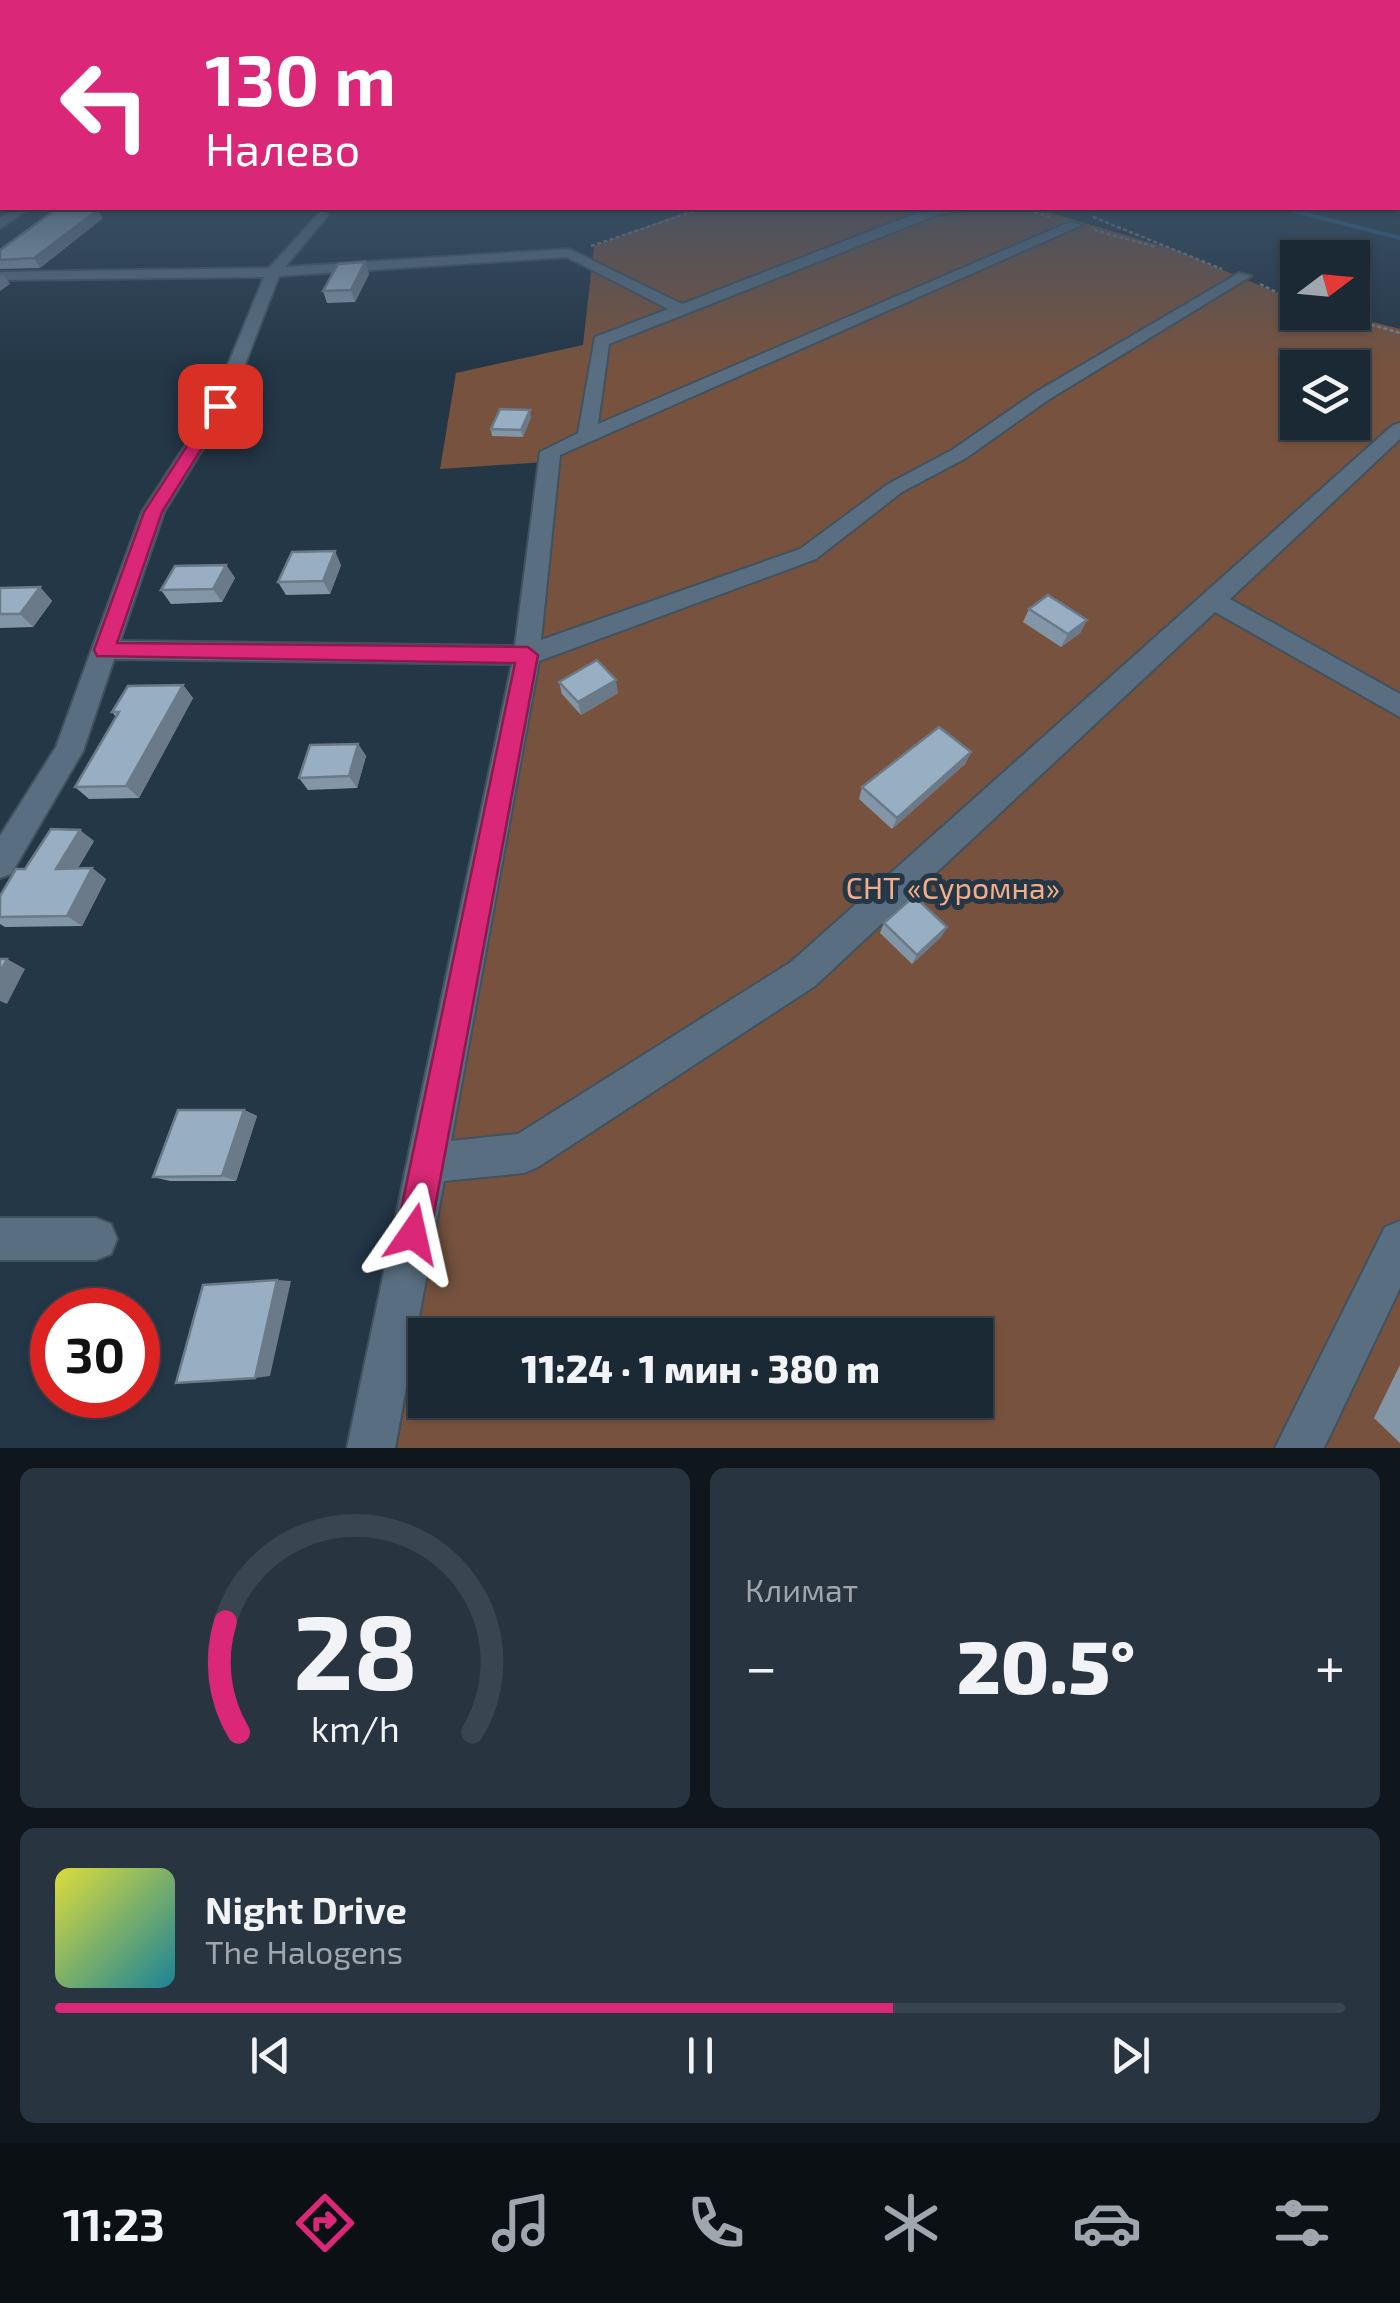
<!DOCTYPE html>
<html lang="ru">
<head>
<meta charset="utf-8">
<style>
  body { margin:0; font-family:"Exo 2",sans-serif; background:#283541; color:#f1f3f6; height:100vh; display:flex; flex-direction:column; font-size:38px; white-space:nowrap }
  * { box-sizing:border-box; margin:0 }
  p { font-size:32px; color:#a0a6ad }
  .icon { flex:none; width:55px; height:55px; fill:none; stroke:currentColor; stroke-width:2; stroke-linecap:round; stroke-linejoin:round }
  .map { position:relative; height:1448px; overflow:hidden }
  .details { display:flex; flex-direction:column; gap:20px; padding:20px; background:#0f171d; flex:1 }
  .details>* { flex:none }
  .banner { position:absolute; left:0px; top:0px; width:1400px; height:210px; box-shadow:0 2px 8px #0004,0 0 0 2px #394550; background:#db2777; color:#fff; overflow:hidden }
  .needle { width:65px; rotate:74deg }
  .fabs { position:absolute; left:1280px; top:240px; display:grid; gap:20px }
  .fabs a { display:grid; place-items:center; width:90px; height:90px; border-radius:0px; background:#1b2935; box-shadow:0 2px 8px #0004,0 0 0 2px #394550; font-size:50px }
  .speed { position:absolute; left:30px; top:1288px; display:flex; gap:20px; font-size:50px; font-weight:700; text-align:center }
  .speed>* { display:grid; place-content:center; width:130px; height:130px; border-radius:50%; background:#1b2935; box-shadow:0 2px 8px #0004,0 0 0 2px #394550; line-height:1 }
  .speed .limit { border:15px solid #d22; background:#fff; color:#111 }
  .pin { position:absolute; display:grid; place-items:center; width:85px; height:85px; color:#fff; margin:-42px; border-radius:20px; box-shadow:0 5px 15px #0006 }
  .me { position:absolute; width:110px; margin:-55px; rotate:11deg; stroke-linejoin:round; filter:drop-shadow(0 0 8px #0008) }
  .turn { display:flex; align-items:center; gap:35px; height:210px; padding:0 40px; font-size:45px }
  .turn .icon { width:130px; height:130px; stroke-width:2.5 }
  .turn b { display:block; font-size:70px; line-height:85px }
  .big { font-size:75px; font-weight:800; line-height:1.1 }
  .details .widget { flex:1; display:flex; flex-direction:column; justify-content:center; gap:15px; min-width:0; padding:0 35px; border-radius:15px; background:#283541 }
  .details .dial { align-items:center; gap:0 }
  .dial svg { height:260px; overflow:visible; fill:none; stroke:#394550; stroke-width:7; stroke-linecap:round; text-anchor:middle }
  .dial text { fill:#f1f3f6; stroke:none }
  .song { display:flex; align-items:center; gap:30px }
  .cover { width:120px; height:120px; border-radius:15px; background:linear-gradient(135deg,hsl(60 70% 55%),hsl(190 70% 35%)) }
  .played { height:10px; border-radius:5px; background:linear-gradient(90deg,#db2777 65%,#394550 65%) }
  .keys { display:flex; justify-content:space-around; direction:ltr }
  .heat { display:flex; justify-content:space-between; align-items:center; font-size:55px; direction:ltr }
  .details .tiles { flex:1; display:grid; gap:20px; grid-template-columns:1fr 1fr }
  .widget:last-child { grid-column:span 2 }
  .trip { position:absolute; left:408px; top:1318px; width:585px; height:100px; border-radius:0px; background:#1b2935; box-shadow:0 2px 8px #0004,0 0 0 2px #394550; font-weight:800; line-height:100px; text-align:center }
  .menu { display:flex; height:160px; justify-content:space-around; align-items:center; background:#0b1015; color:#a0a6ad }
  .menu .icon { width:70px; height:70px }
  .menu .selected { color:#db2777 }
  .menu b { font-size:45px; color:#f1f3f6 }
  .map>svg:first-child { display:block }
  .green { fill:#77533f; fill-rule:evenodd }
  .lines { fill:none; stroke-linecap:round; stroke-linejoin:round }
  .stream { stroke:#215e8b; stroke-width:4 }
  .minor-casing { stroke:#41525f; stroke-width:4 }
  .path { stroke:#748390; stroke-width:2.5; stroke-dasharray:4 2.5; stroke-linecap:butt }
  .minor { fill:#596e80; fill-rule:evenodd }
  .wall { fill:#8396a7 }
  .shaded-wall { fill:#6a7a88 }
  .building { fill:#98aec2; stroke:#6a7a88; stroke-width:2.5 }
  .route { fill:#db2777; stroke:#8e194d; stroke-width:2.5 }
  .labels { text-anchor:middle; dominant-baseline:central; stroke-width:10; stroke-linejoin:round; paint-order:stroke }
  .park-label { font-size:30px; fill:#f7ae88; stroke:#243747 }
</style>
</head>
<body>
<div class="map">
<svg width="1400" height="1448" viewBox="0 0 1400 1448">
  <rect width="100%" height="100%" fill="#243747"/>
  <path class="green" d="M696,208H1035L1175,250L1297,301L1298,312L1338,313L1400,329V1448H397L542,645L561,461L440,469L456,373L583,345L594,246ZM1298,368H1352V422H1298ZM425,1335H975V1400H425Z"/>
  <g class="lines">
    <polyline class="stream" points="1283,208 1400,238"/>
    <defs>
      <g id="minor">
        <polygon points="0,168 2,169 2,175 0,176"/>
        <polygon points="16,208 30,208 0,228 0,218"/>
        <path d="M930,208H977L937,215L609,344L598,424L1070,222L1082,225L560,455L541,640L800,549L888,484L952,450L1036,392L1239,273L1251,276L1048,400L966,458L902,492L816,559L539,661L451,1141L518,1134L791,962L1393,425L1400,423V439L1230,599L1400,694V717L1215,612L815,986L538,1167L524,1173L444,1181L395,1448H347L512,664L114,659L83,751L11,874L0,878V836L56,747L142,512L211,406L264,277L0,280V272L269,268L321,211L328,215L285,267L569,249L682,304ZM567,257L668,309L595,337L578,433L540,452L515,646L120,641L164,512L229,406L279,276Z"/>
        <polygon points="0,1218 96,1218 111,1224 117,1239 111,1254 96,1260 0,1260"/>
        <polygon points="1400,1221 1400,1288 1324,1448 1275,1448 1385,1227"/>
      </g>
    </defs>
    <use href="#minor" class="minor-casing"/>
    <g class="path">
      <polyline points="1022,208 1050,217"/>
      <polyline points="1093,217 1222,269"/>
      <polyline points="1094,230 1156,247"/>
      <polyline points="591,246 704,208"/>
      <polyline points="1260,284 1298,303"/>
      <polyline points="1327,312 1400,333"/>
    </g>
    <use href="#minor" class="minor"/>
  </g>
  <g class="wall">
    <polygon points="103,218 40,268 0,269 0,260"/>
    <polygon points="365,262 369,274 355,302 327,303 323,291"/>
    <polygon points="531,417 523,437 492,436 491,429"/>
    <polygon points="226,565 235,578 222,602 171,604 161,590"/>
    <polygon points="341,565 330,594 286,595 278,582"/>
    <polygon points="40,587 52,601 33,627 0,628 0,588"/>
    <polygon points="1029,609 1087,620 1080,633 1061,647 1023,622"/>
    <polygon points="559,682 618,693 581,715 562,694"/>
    <polygon points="183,685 193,698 139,798 89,799 75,787 116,717 112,712"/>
    <polygon points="358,744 366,756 357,788 308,790 299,778"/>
    <polygon points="971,752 965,764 892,829 859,799 862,787"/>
    <polygon points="94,841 78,868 92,868 106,879 82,926 5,927 0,924 0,896 25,869"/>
    <polygon points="884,923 947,927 941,937 912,964 880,933"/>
    <polygon points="244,1110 257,1116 236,1181 170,1181 153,1177"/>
    <polygon points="1400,1365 1400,1443 1374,1418"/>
  </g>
  <g class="shaded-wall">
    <polygon points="98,210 103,218 40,268 34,258"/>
    <polygon points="365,262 369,274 355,302 351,290"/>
    <polygon points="3,274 10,284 0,291 0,277"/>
    <polygon points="530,410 531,417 523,437 521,430"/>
    <polygon points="335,551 341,565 330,594 323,581"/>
    <polygon points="226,565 235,578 222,602 213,589"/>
    <polygon points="40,587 52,601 33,627 20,614"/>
    <polygon points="1087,620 1080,633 1061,647 1068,634"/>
    <polygon points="616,680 618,693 581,715 578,702"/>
    <polygon points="183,685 193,698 139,798 126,786"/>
    <polygon points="358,744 366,756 357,788 349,776"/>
    <polygon points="971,752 965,764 892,829 897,818"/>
    <polygon points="80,830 94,841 71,879 56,869"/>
    <polygon points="92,868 106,879 82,926 67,916"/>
    <polygon points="947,927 941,937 912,964 917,955"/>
    <polygon points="7,959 25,969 7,1004 0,1001 0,972"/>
    <polygon points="244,1110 257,1116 236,1181 222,1176"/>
    <polygon points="277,1280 291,1281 270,1376 255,1378"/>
  </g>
  <g class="building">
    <polygon points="55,210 98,210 34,258 0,260 0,250"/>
    <polygon points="365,262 351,290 323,291 338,264"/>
    <polygon points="500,409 530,410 521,430 491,429"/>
    <polygon points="335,551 323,581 278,582 292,552"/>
    <polygon points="226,565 213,589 161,590 175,566"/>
    <polygon points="40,587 20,614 0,614 0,588"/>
    <polygon points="1048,595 1087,620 1068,634 1029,609"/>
    <polygon points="597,660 616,680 578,702 559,682"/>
    <polygon points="183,685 126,786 75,787 119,712 112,712 128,686"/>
    <polygon points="939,727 971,752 897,818 862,787"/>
    <polygon points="358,744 349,776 299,778 310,745"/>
    <polygon points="51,829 80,830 56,869 92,868 67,916 0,917 0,896 16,869 25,869"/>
    <polygon points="914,896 947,927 917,955 884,923"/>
    <polygon points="0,959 7,959 0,972"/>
    <polygon points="178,1110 244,1110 222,1176 153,1177"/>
    <polygon points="277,1280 255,1378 176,1383 203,1285"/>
  </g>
  <linearGradient id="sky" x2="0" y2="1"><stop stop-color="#141e27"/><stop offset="0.45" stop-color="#3f5369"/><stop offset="1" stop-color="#3f5369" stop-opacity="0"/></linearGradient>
  <rect width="1400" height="366" fill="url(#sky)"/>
  <polygon class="route" points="220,401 228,406 162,512 117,643 528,647 538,655 430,1234 425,1246 413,1251 401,1246 396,1234 515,663 97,656 94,650 144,512 215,403"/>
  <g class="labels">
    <g class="park-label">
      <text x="953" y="887">СНТ «Суромна»</text>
    </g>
  </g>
</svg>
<div class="fabs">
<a><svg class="needle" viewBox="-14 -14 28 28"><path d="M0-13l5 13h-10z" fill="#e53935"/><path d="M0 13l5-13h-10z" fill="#a0a6ad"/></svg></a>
<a><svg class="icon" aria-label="layers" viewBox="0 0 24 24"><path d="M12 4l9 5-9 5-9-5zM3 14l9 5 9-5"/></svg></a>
</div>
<div class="speed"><div class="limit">30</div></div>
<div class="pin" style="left:220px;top:406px;background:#d93025"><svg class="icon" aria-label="arrive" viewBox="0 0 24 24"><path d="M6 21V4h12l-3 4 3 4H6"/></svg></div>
<svg class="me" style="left:413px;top:1234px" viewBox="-20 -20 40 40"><path d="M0-17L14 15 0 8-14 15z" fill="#db2777" stroke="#fff" stroke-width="4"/></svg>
<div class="trip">11:24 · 1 мин · 380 m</div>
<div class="banner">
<div class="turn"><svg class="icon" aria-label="left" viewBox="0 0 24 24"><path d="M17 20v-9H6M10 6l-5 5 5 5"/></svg><div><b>130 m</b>Налево</div></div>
</div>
</div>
<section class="details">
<div class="tiles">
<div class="widget dial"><svg viewBox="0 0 100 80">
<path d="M14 69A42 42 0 1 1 86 69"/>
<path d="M14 69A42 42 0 0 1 10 35" stroke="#db2777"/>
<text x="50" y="56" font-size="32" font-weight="700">28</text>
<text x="50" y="72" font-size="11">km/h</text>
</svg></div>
<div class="widget"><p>Климат</p>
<div class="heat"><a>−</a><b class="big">20.5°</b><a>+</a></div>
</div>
<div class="widget">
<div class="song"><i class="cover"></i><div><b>Night Drive</b><p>The Halogens</p></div></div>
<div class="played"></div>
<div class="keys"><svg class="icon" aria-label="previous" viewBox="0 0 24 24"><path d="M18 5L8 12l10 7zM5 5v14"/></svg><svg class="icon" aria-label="pause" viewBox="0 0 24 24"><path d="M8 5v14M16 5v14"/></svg><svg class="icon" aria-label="next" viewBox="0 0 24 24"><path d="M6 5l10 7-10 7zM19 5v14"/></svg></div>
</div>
</div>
</section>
<nav class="menu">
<b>11:23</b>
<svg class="icon selected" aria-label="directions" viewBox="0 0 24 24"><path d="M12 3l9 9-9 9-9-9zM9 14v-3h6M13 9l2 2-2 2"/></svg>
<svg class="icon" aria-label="music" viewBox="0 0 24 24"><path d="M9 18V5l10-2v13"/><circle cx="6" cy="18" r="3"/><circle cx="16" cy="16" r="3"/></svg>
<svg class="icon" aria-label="phone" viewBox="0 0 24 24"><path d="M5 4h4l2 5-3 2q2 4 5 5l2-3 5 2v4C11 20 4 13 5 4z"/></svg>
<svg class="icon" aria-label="climate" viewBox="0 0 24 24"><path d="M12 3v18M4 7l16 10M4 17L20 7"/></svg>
<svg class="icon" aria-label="car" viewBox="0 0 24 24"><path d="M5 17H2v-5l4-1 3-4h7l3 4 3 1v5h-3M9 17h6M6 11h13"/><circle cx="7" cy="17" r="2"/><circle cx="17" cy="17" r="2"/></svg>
<svg class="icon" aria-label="filters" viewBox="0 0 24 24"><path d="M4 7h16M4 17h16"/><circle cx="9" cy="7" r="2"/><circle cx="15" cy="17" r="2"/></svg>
</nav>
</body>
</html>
